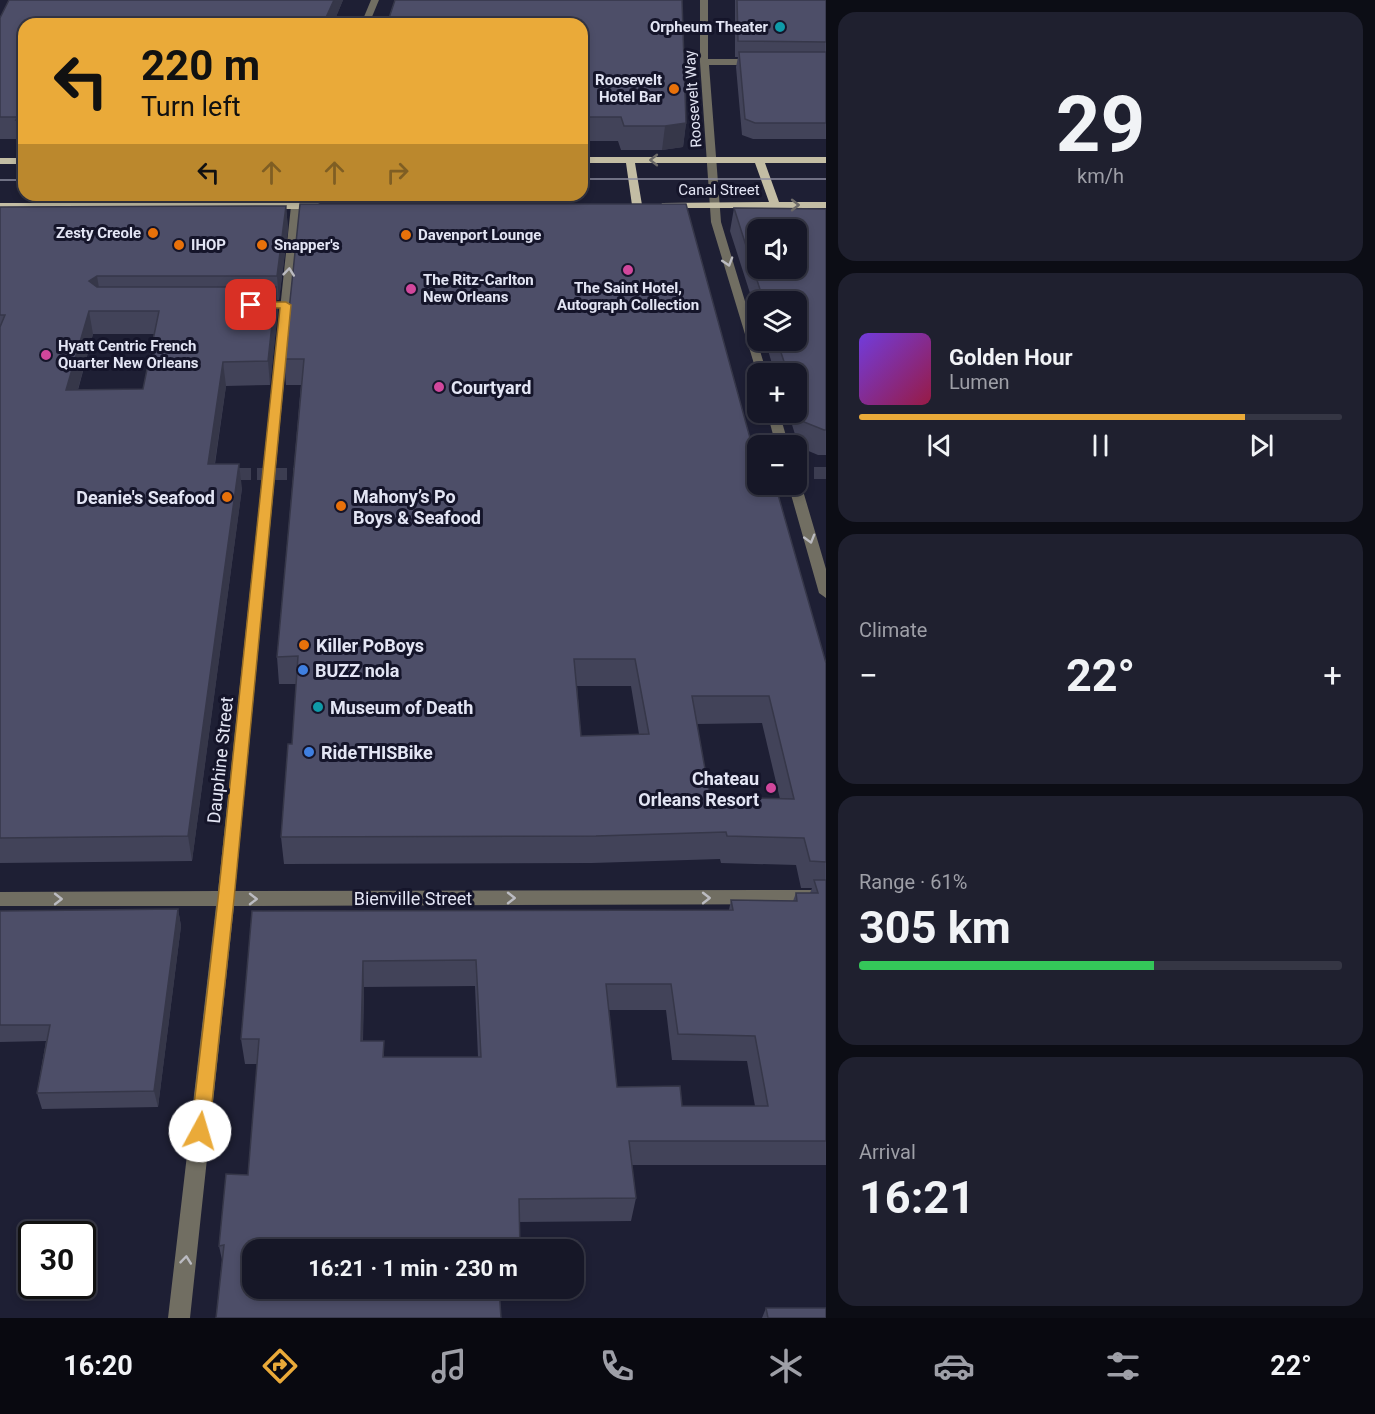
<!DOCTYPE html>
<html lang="en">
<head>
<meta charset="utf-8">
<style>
  body { margin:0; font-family:Roboto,sans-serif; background:#1f202f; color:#f1f3f6; height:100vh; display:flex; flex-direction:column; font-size:22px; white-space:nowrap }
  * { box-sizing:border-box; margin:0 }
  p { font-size:20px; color:#9e9fa7 }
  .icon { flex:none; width:33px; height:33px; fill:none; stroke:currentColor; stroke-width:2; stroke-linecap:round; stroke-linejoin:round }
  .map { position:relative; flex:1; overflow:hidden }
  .details { display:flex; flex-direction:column; gap:12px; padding:12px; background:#0c0d15; width:549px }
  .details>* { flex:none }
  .hud { position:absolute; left:18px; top:18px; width:570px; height:183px; border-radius:18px; box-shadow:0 3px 9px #0003,0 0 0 2px #353644; background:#eaaa39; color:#111; overflow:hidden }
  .tools { position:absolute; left:747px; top:219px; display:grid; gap:12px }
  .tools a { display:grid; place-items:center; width:60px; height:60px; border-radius:12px; background:#161727; box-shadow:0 3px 9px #0003,0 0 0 2px #353644; font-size:30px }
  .speed { position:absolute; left:18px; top:1221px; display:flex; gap:12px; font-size:30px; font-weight:700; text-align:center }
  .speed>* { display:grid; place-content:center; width:78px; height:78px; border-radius:50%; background:#161727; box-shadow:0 3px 9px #0003,0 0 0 2px #353644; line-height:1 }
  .speed .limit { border:3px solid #111; border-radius:9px; background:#fff; color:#111 }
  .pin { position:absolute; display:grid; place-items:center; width:51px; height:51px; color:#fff; margin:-26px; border-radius:12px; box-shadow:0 3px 9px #0006 }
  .me { position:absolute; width:66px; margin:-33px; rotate:6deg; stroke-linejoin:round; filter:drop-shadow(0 0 4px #0008) }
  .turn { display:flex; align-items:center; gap:21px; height:126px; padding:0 24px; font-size:27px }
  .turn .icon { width:78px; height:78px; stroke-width:2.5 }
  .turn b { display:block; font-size:42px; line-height:51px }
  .lanes { display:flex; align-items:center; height:57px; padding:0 24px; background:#0003; justify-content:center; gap:30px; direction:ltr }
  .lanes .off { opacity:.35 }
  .big { font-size:45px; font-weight:700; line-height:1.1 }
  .details .tile { flex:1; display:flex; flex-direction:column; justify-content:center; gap:9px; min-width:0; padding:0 21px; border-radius:18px; background:#1f202f }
  .details .dial { align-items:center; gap:0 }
  .dial b { font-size:78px; line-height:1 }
  .song { display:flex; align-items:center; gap:18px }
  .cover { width:72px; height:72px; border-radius:9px; background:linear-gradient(135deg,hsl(260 70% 55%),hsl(340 70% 35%)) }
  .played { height:6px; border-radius:3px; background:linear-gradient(90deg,#eaaa39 80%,#353644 80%) }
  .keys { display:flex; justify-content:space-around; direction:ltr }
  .heat { display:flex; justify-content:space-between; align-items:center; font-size:33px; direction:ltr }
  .charge { height:9px; border-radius:4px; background:linear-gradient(90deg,#34c759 61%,#353644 0) }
  .trip { position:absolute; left:242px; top:1239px; width:342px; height:60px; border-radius:18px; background:#161727; box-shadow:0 3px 9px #0003,0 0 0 2px #353644; font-weight:700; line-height:60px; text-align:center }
  .menu { display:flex; height:96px; justify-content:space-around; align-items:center; background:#090910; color:#9e9fa7 }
  .menu .icon { width:42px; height:42px }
  .menu .active { color:#eaaa39 }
  .menu b { font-size:27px; color:#f1f3f6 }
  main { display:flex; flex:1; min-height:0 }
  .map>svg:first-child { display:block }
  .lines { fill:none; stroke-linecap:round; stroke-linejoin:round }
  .minor-tunnel { stroke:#3c3d51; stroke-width:12; stroke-dasharray:12 6; stroke-linecap:butt }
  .minor { fill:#716e62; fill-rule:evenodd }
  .major { fill:#c3bda4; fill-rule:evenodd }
  .tram { stroke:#8c8d9f; stroke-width:1.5 }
  .wall { fill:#424359; fill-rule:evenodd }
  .shaded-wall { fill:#363749 }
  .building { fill:#4d4e68; stroke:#363749; stroke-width:1.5; fill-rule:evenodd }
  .oneway { stroke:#6c6967 }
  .oneway2 { stroke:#bbbbc1 }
  .route { fill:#eaaa39; stroke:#986e25; stroke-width:1.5 }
  .culture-dot { fill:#0f9aa8; stroke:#15152a; stroke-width:2 }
  .food-dot { fill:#e8710a; stroke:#15152a; stroke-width:2 }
  .hotel-dot { fill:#d1479c; stroke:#15152a; stroke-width:2 }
  .shop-dot { fill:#3f7fe0; stroke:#15152a; stroke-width:2 }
  .labels { text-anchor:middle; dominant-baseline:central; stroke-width:6; stroke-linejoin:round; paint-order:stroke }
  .far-poi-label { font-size:15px; font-weight:bold; fill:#e3e5f4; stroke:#15152a; text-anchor:start }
  .far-street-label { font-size:15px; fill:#e3e5f4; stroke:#15152a }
  .poi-label { font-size:18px; font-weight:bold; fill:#e3e5f4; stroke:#15152a; text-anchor:start }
  .street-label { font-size:18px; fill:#e3e5f4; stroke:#15152a }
</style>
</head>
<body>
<main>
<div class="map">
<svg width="826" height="1318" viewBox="0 0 826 1318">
  <rect width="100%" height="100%" fill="#1e1f34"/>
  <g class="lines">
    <g class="minor-tunnel">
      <polyline points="796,473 826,473"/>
      <polyline points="221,474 314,474"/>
    </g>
    <g class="minor">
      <polygon points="371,0 379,0 369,24 361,24"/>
      <polygon points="700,0 708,0 708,59 758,59 762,62 758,65 709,65 721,222 767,374 758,374 758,377 711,222 700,62"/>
      <polygon points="294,195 304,195 301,206 235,891 826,890 826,904 234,906 190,1318 168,1318 216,906 0,906 0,892 218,891 291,206"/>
      <polygon points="767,412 779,412 789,446 776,446"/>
      <polygon points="796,481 801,484 826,569 826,598 819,593 788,484 796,484"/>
    </g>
    <g class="major">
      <polygon points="582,157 826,157 826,163 765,163 779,202 826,202 826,208 666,208 661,205 662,203 769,202 755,163 635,163 642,205 637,208 632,205 626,163 582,163"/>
      <rect x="0" y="158" width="24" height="6"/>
      <polygon points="0,203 318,203 323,206 318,209 0,209"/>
    </g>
    <g class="tram">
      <polyline points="582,179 826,179"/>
      <polyline points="0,180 24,180"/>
    </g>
  </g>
  <g class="wall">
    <polygon points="9,0 343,0 333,24 24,24 24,142 21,142 20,139 0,139 0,18"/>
    <polygon points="735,0 826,0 826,139 753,139 742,135 736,67 738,57 735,57"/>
    <polygon points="582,24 686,123 683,147 662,150 621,150 618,141 582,141"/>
    <path d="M300,204H686L756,460H758V484H775L826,663V1165H632L636,1198L631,1221L519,1222L520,1250H252V1288H520L519,1299L500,1300L501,1318H216L222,1260L219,1246L226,1174L248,1175L257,1064H245L241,1039L252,911L729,910L731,900L793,901L796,893H810L812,888H801L796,865L721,863L720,859L592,863L284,864L281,837L288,744H292L296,684H279L277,657L301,385H286L284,359ZM577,686H631L639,734L581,736ZM762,723L780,799L710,797L697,724ZM475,986L478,1057H384V1041H363L364,987ZM609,1010H666L672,1060L747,1061L755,1106H682L680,1086L617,1087Z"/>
    <path d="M286,206L288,229L279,300H277L278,310L270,385L226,386L215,464L242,488L192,861L0,863V207ZM93,334H154L143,389L78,390Z"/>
    <polygon points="734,208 826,209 826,455 818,455 799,447 788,412 796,412 796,374 775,374 765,340 796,340 796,302 758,302 758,318 730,231"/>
    <polygon points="178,909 181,926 158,1107 42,1109 37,1093 46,1041 0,1042 0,911"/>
    <polygon points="766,1308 826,1318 762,1318"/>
  </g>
  <g class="shaded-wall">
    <polygon points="334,0 343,0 333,24 323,24"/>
    <polygon points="686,123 683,147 662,150 665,126"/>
    <polygon points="286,206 288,229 279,300 277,276"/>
    <polygon points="97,276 101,300 89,281"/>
    <polygon points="276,287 278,310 270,385 268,361"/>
    <polygon points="89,311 93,334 71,414 66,390"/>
    <polygon points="223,362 226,386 211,488 208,464"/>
    <polygon points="239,464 242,488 192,861 188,836"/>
    <polygon points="178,909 181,926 158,1107 154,1091"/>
    <polygon points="363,961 364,987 362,1066 361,1041"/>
  </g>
  <g class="building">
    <polygon points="9,0 334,0 323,24 24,24 24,120 16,120 18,117 0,117 0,18"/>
    <polygon points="395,0 682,0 686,123 665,126 624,126 621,117 582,117 582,24 387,24"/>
    <polygon points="737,0 826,0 826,42 738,41"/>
    <polygon points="739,52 826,52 826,123 755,123 745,119"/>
    <path d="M300,204H686L756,460H758V484H775L826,663V862L810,861L804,838L727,836L726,832L596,836L281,837L288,744H292L298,656L277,657L304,359H284ZM574,659H635L649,734L581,736ZM692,696H769L794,799L710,797Z"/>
    <path d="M286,206L277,276H97L89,281L97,287H276L268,361L223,362L208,464H239L188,836L0,838V327L5,315H0V207ZM89,311H159L143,389L66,390Z"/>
    <path d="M734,208L826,209V430H824L804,422L796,399V374H788L777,340H796V302H764ZM758,230H796V268H758Z"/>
    <path d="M814,880H826V1141H629L636,1198L519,1199L520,1250H252V1288H499L501,1318H216L224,1245L219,1246L226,1174L248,1175L259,1039H241L252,911L733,910L731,900L797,901L796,893H818ZM476,960L481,1057H383L384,1041H361L363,961ZM606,984H671L678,1034L755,1036L768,1106H682L680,1086L617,1087Z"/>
    <polygon points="178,909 154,1091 37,1093 50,1025 0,1025 0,911"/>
    <polygon points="766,1308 826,1308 826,1318 768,1318"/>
  </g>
  <defs><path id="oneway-chevron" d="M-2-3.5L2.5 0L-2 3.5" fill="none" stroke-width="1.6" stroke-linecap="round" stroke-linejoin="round" transform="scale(1.5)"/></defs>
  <g class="oneway">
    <use href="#oneway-chevron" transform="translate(654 160) rotate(180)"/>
    <use href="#oneway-chevron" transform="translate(795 205)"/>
  </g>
  <g class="oneway2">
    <use href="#oneway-chevron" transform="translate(728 262) rotate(73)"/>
    <use href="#oneway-chevron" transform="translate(289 272) rotate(-84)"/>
    <use href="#oneway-chevron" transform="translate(810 539) rotate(74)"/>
    <use href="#oneway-chevron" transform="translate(511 898)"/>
    <use href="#oneway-chevron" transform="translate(706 898)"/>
    <use href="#oneway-chevron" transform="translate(58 899)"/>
    <use href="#oneway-chevron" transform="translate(253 899)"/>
    <use href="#oneway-chevron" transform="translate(186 1260) rotate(-84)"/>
  </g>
  <polygon class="route" points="251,302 286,302 291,305 234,899 209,1131 206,1137 200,1139 194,1137 191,1131 218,899 280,308 247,307 247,303"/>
  <g class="culture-dot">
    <circle cx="780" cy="27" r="6"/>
    <circle cx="318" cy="707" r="6"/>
  </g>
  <g class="food-dot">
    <circle cx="674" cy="89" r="6"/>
    <circle cx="153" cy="233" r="6"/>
    <circle cx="406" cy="235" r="6"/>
    <circle cx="179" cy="245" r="6"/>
    <circle cx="262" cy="245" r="6"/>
    <circle cx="227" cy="497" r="6"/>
    <circle cx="341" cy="506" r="6"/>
    <circle cx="304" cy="645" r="6"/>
  </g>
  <g class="hotel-dot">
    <circle cx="628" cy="270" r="6"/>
    <circle cx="411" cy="289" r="6"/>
    <circle cx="46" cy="355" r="6"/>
    <circle cx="439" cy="387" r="6"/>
    <circle cx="771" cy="788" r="6"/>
  </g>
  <g class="shop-dot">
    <circle cx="303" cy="670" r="6"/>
    <circle cx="309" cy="752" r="6"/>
  </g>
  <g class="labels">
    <g class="far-poi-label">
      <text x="768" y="27" text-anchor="end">Orpheum Theater</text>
      <text x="662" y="80" text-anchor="end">Roosevelt<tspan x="662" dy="17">Hotel Bar</tspan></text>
      <text x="141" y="233" text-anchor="end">Zesty Creole</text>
      <text x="418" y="235">Davenport Lounge</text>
      <text x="191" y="245">IHOP</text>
      <text x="274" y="245">Snapper's</text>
      <text x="423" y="280">The Ritz-Carlton<tspan x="423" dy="17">New Orleans</tspan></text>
      <text x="628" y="288" text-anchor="middle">The Saint Hotel,<tspan x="628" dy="17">Autograph Collection</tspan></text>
      <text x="58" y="346">Hyatt Centric French<tspan x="58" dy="17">Quarter New Orleans</tspan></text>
    </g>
    <g class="far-street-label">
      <text transform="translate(693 99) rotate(-94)">Roosevelt Way</text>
      <text x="719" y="190">Canal Street</text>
    </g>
    <g class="poi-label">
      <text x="451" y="387">Courtyard</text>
      <text x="353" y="496">Mahony’s Po<tspan x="353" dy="21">Boys &amp; Seafood</tspan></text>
      <text x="215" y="497" text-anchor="end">Deanie's Seafood</text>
      <text x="316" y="645">Killer PoBoys</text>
      <text x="315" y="670">BUZZ nola</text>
      <text x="330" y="707">Museum of Death</text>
      <text x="321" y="752">RideTHISBike</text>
      <text x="759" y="778" text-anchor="end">Chateau<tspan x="759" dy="21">Orleans Resort</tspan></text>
    </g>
    <g class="street-label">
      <text transform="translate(220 760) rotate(-84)">Dauphine Street</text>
      <text x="413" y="898">Bienville Street</text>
    </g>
  </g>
</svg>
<div class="tools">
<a><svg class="icon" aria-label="sound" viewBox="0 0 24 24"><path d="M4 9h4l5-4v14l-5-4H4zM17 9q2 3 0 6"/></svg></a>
<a><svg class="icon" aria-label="layers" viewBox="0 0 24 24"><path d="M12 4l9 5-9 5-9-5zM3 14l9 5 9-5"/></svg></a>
<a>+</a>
<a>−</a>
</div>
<div class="speed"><div class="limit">30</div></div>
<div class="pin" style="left:251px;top:305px;background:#d93025"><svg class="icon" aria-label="arrive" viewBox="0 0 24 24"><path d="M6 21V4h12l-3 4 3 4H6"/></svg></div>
<svg class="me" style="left:200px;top:1131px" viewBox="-20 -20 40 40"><circle r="19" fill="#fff"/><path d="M0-13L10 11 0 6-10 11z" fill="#eaaa39"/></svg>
<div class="trip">16:21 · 1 min · 230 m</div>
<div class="hud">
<div class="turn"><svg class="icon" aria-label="left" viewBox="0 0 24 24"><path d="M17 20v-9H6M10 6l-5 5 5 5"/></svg><div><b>220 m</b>Turn left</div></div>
<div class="lanes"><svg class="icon" aria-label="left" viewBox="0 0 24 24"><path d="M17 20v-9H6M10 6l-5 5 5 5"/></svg><svg class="icon off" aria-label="ahead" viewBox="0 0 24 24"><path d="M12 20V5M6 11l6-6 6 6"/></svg><svg class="icon off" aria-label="ahead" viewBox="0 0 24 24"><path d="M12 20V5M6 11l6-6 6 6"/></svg><svg class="icon off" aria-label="right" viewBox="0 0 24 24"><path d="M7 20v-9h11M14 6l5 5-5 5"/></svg></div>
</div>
</div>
<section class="details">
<div class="tile dial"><b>29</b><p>km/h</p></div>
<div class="tile">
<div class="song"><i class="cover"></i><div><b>Golden Hour</b><p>Lumen</p></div></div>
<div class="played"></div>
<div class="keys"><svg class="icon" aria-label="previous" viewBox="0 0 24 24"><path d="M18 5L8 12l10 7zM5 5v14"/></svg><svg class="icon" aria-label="pause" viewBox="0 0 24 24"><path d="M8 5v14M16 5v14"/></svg><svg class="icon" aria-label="next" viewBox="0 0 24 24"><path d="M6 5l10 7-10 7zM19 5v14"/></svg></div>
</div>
<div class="tile"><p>Climate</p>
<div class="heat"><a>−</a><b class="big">22°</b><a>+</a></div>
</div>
<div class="tile"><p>Range · 61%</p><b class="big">305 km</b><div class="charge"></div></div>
<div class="tile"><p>Arrival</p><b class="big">16:21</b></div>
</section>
</main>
<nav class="menu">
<b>16:20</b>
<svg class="icon active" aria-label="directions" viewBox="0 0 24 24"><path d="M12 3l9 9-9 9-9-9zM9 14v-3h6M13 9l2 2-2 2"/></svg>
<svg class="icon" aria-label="music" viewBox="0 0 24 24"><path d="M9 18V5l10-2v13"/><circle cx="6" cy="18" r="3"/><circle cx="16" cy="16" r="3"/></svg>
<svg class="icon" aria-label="phone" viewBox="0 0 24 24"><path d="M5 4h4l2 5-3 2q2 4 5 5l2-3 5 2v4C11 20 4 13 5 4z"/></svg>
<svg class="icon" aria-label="climate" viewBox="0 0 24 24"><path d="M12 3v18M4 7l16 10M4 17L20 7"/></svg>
<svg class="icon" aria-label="car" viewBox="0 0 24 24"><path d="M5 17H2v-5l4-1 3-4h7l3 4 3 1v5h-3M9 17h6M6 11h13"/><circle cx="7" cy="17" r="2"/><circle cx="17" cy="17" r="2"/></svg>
<svg class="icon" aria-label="filters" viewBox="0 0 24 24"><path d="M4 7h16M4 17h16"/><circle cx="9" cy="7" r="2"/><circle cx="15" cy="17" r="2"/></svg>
<b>22°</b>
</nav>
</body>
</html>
